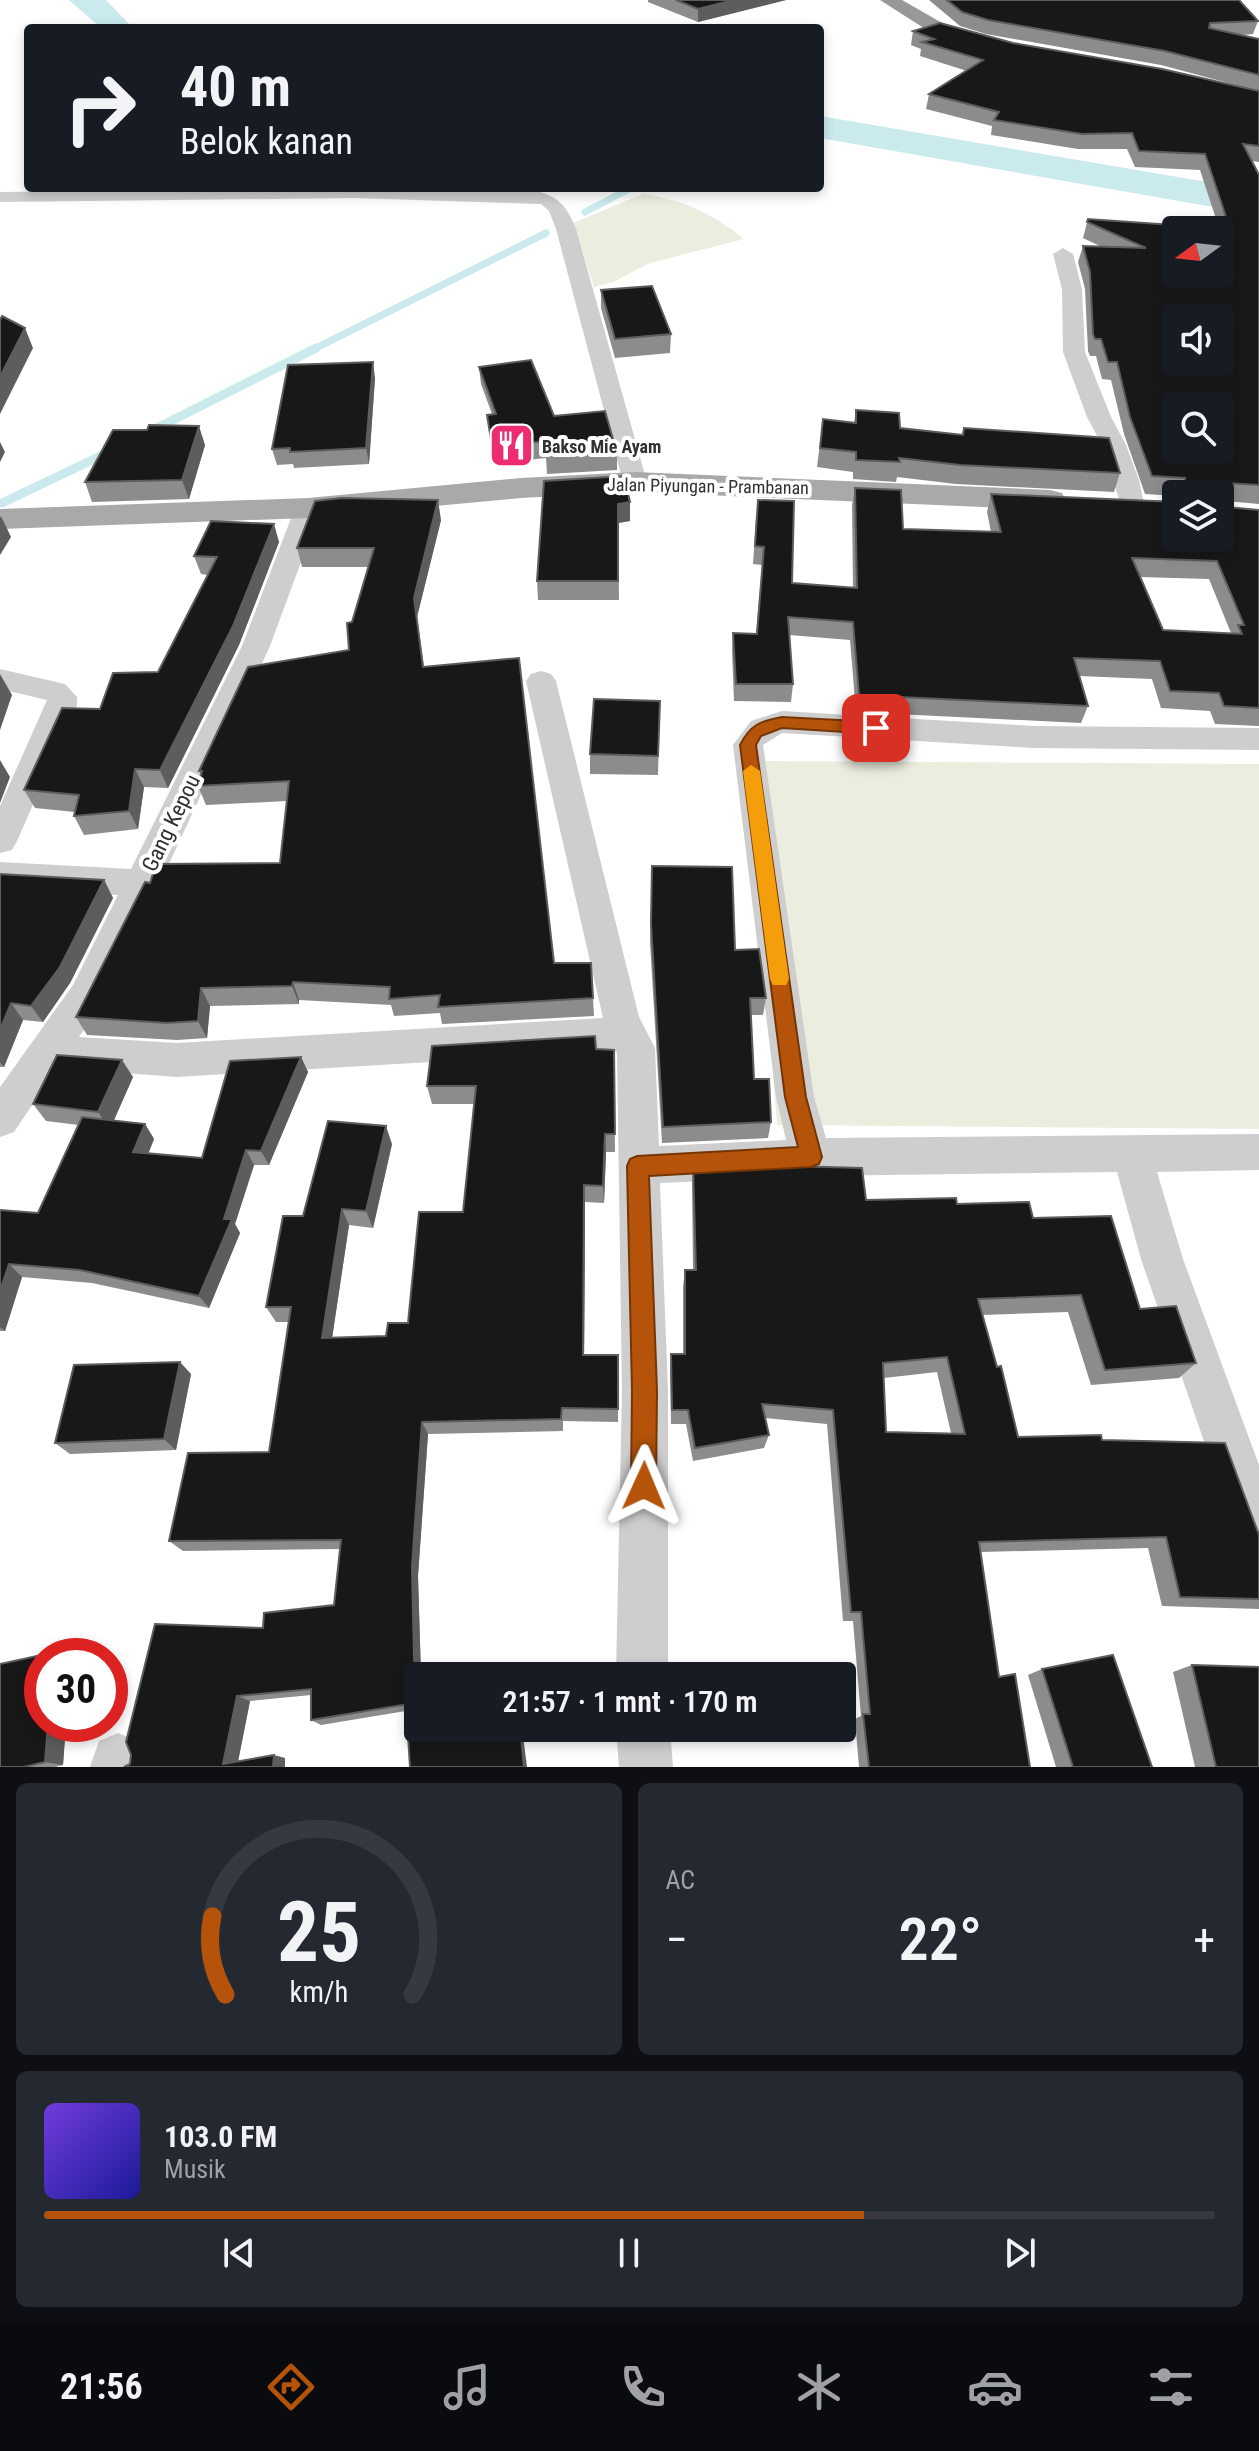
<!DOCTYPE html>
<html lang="id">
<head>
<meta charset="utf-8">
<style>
  body { margin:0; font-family:"Roboto Condensed",sans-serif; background:#242831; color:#f1f3f6; height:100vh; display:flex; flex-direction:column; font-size:30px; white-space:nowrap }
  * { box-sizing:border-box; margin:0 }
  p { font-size:26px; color:#9ea1a6 }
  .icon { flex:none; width:44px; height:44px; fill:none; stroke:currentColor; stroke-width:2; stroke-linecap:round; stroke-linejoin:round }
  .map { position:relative; height:1767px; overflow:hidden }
  .panel { display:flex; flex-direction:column; gap:16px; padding:16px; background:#0d0f14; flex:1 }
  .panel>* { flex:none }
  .top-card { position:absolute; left:24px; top:24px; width:800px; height:168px; border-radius:8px; box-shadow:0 4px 12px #0003; background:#171b24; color:#f1f3f6; overflow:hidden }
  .needle { width:52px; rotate:255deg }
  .buttons { position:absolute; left:1162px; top:216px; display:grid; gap:16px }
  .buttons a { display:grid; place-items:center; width:72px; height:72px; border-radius:8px; background:#171b24; box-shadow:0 4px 12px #0003; font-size:40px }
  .speed { position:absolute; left:24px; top:1638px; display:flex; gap:16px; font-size:40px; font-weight:700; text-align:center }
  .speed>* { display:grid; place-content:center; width:104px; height:104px; border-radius:50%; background:#171b24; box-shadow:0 4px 12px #0003; line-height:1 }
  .speed .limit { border:12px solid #d22; background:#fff; color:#111 }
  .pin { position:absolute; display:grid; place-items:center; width:68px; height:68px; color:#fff; margin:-34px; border-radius:16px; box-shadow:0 4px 12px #0006 }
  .me { position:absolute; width:88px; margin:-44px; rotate:1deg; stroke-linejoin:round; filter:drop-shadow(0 0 6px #0008) }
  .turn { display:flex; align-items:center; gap:28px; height:168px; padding:0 24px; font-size:36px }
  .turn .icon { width:104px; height:104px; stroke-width:2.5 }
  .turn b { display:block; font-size:56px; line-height:68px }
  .big { font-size:60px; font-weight:600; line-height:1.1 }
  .panel .widget { flex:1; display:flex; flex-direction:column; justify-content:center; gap:12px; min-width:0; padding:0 28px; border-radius:12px; background:#242831 }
  .panel .dial { align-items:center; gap:0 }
  .dial svg { height:208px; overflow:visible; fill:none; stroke:#363941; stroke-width:7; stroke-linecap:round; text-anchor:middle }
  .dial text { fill:#f1f3f6; stroke:none }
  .song { display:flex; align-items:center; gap:24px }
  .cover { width:96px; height:96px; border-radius:12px; background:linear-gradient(135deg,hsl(260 70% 55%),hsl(240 70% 35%)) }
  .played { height:8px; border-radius:4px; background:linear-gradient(90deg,#b45309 70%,#363941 70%) }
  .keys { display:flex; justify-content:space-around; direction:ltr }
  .heat { display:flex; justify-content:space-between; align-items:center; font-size:44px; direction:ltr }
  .panel .tiles { flex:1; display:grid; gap:16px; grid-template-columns:1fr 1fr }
  .widget:last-child { grid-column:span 2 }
  .trip { position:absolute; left:404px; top:1662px; width:452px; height:80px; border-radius:8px; background:#171b24; box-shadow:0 4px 12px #0003; font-weight:600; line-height:80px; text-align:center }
  .tabs { display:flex; height:128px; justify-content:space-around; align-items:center; background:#090b0e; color:#9ea1a6 }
  .tabs .icon { width:56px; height:56px }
  .tabs .current { color:#b45309 }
  .tabs b { font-size:36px; color:#f1f3f6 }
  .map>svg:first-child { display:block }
  .green { fill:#ebeedf }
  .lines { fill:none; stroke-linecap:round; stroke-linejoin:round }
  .stream-far1 { stroke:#caeaee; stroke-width:7 }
  .stream { stroke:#caeaee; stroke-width:9 }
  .river { fill:#caeaee; fill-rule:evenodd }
  .street { fill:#cecece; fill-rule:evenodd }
  .primary { fill:#a9a9a9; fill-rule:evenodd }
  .highway { fill:#989898; fill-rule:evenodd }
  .wall { fill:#8c8c8c; fill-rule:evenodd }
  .shaded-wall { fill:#5d5d5d }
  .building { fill:#181818; stroke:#5d5d5d; stroke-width:2; fill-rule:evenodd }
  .route { fill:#b45309; stroke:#753606; stroke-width:2 }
  .slow { fill:#f59e0b }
  .labels { text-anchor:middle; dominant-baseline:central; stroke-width:8; stroke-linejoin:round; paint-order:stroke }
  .far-poi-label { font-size:18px; font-weight:bold; fill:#313131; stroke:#fff; text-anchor:start }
  .far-street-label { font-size:18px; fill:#313131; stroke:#fff }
  .street-label { font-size:22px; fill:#313131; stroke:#fff }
</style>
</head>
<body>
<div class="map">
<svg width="1259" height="1767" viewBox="0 0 1259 1767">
  <rect width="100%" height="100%" fill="#fff"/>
  <g class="green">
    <path d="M643,194C683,200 712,213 744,239L650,263L613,282L594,287L573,223Z"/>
    <polygon points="748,761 1259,764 1259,1129 777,1125"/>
  </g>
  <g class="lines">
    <g class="stream-far1">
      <polyline points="585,212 631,188"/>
      <polyline points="312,350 546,233"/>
    </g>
    <g class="stream">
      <polyline points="149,432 316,348"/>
      <polyline points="2,503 111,451"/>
    </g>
    <g class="river">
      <polygon points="69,0 106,0 133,28 101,28"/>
      <polygon points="820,116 1219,184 1259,182 1259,206 1219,208 820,138"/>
    </g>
    <g class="street">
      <path d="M383,188L534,191C558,195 567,206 576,229L647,482L644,487H626L623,482L556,229L549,211L541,204L354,198L0,202V192Z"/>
      <polygon points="1063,248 1073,254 1082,289 1085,352 1111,417 1126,445 1139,480 1144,504 1140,509 1122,509 1102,445 1087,417 1063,352 1062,289 1053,254"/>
      <polygon points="308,500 317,503 321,508 270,646 160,883 99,1007 79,1037 177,1043 603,1018 526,681 531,674 541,671 551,674 556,681 639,1017 655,1048 659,1146 786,1140 776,1097 733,745 751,721 782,711 1033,726 1259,728 1259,750 1033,748 782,733 763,745 814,1097 826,1138 1259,1134 1259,1170 1157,1172 1183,1259 1259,1465 1259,1555 1242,1548 1235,1531 1141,1259 1117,1172 811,1176 660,1183 668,1391 668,1676 616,1676 622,1391 617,1053 615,1051 177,1077 57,1068 14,1132 0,1137 0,1087 73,985 118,895 0,888 0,862 131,869 242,646 295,508 299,503"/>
      <polygon points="0,669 65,684 77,697 77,705 17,841 12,850 0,853 0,806 47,700 0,689"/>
      <polygon points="616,1728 670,1728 673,1767 619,1767"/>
      <polygon points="118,1733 137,1741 145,1760 144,1767 90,1767 99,1741"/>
    </g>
    <polygon class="primary" points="635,472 1050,490 1062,493 1066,500 1062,507 1050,510 635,492 521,498 308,518 0,529 0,509 308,498 521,478"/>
    <polygon class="highway" points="880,0 902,0 944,24 996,39 999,43 989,49 930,32"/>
  </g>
  <g class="wall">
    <polygon points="648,0 786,0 698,22 648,2"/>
    <path d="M929,0H1239L1258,21L1253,34L1242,35L1259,39V162L1252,161L1259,175V504L1226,501V507L1259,510V726L1215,724L1210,711L1161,708L1152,679L1079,676L1088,706L1081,723L856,712L850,640L789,635L793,684L791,702L734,701L732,651L733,633L756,634L762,565L753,564L756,518L792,583L853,588L852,505L855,488L903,529L991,532L987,512L991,494L1176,538L1220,494H1176V496L1145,494L1124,434L1111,380L1102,379L1096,356H1090L1088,351L1085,289L1078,262L1083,246L1102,247L1083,238L1088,219L1219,228L1200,170L1135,167L1127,149H1078L991,135L992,126L926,109L929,94L967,71L920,56L921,49L911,45L913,31L1013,43L1258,91L1161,65L986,34L960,26ZM1140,577L1209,579L1231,633L1163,630Z"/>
    <polygon points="601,290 671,334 670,353 615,358 601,308"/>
    <polygon points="479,367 554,416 617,453 617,470 547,474 546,458 494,463 487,415 492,414 481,384"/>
    <polygon points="375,378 369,464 294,468 293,464 277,465 272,449"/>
    <polygon points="856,410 900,428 962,435 964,428 1120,473 1114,492 956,484 897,477 896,482 853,479 853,472 817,467 823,419 854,423"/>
    <polygon points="147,430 205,445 189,499 92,502 85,482"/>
    <polygon points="624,476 630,521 618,523 619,600 538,600 537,581"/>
    <polygon points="441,520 417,617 424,667 554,963 591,963 594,1016 442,1024 440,1013 394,1016 391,1005 299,1000 299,1004 210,1006 207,1038 177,1040 87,1035 76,1017 150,883 280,863 287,801 206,805 198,786 201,776 199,771 349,650 352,622 368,567 302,567 297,548"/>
    <polygon points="279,542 239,645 168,788 144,787 138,829 84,835 74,816 75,812 35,808 24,790 100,709 158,672 208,575 201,574 194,556"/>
    <polygon points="660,701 658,775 590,774 590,754"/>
    <polygon points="652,866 735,950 766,998 763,1015 751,1015 754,1079 771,1122 768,1138 662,1143 650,942"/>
    <polygon points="0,874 104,880 113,898 70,983 43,1022 23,1020 4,1067 0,1067"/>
    <polygon points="596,1049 614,1050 615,1152 606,1152 604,1203 585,1202 584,1355 618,1355 618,1422 563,1421 563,1431 428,1434 418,1576 421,1676 418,1676 418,1709 321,1725 311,1720 311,1695 250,1701 238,1761 285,1758 285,1767 124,1767 130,1764 263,1628 334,1605 340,1549 183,1551 169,1541 269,1452 289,1322 276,1322 266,1307 303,1216 392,1144 373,1228 349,1225 332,1338 386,1336 408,1323 463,1212 474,1104 432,1104 427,1086"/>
    <polygon points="301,1057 308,1072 269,1165 254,1165 235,1224 240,1233 209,1308 92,1283 22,1277 5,1331 0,1331 0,1210 38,1213 79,1125 46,1121 33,1104 133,1077 114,1120 145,1124 154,1139 148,1154 202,1158"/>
    <path d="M693,1165L790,1166L866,1200L957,1204L1033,1218L1140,1309L1196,1363L1179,1378L1091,1385L1068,1312L982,1315L1018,1437L1102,1440L1259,1535V1609L1162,1606L1148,1548L981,1552L999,1677L1030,1767H859L855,1719L861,1716L853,1621H843L827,1424L765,1418L769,1435L764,1448L693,1461L686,1424H671L670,1370L671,1354H683V1287L685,1270H693L692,1185ZM937,1372L951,1433L886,1432L884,1378Z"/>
    <polygon points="191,1374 176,1450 70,1454 55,1443"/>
    <polygon points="55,1652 66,1656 42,1656 42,1724 66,1724 63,1765 55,1767 0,1767 0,1664"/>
    <polygon points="1192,1665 1259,1767 1195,1767 1173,1672"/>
    <polygon points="1042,1669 1152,1767 1056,1767 1028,1675"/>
  </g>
  <g class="shaded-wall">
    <polygon points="734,0 786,0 698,22 698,9"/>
    <polygon points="25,328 33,348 0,414 0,377"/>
    <polygon points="373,362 375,378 369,464 366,448"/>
    <polygon points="199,426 205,445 189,499 182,480"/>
    <polygon points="0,442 5,452 0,462"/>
    <polygon points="438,500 441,520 417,617 426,686 414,598"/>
    <polygon points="630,502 630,521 618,523 619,600 618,504"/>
    <polygon points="1,516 11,537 0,555 0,518"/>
    <polygon points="274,524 279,542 239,645 168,788 160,770"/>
    <polygon points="0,674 12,695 0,730"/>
    <polygon points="0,760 10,777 0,803"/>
    <polygon points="135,769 144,787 138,829 129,811"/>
    <polygon points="104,880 113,898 70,983 43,1022 31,1006"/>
    <polygon points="293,982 299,1000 299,1004 292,986"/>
    <polygon points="201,988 210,1006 207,1038 198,1021"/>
    <polygon points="11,1003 23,1020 4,1067 0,1062 0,1030"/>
    <polygon points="301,1057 308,1072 269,1165 261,1151"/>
    <polygon points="122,1060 133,1077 110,1129 98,1112"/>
    <polygon points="145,1124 154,1139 143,1167 133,1152"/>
    <polygon points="386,1126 392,1144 373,1228 366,1211"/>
    <polygon points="605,1134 606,1152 604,1203 603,1186"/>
    <polygon points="246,1150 254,1165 235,1224 240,1233 209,1308 199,1296"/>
    <polygon points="584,1185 585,1202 584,1369 583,1355"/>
    <polygon points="342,1209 349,1225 330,1352 322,1338"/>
    <polygon points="9,1264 22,1277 5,1331 0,1327 0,1291"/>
    <polygon points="180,1362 191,1374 176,1450 164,1439"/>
    <polygon points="422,1422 428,1434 418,1576 421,1676 418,1676 418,1705 415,1703 412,1567"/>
    <polygon points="55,1652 66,1656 54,1656"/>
    <polygon points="237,1696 250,1701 237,1767 223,1764"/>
    <polygon points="48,1724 66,1724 63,1765 45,1762"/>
    <polygon points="520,1728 522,1728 527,1767 524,1767"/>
    <polygon points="274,1755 285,1758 285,1767 273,1767"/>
  </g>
  <g class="building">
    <polygon points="676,0 734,0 698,9"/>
    <polygon points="947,0 1239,0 1258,21 1210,23 1209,28 1259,39 1259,75 1165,51 988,20 962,12"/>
    <path d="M940,23L1013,43L1162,69L1259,91V146L1243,144L1259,175V485L1226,483V507L1259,510V708L1224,706L1219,693L1170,691L1160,661L1074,658L1088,706L859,695L853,622L788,617L793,684H736L733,633L757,634L764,547L755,546L758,500L794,501L792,583L857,588L855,488L901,490L903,529L1001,532L991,494L1176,502V538H1220V494H1185V478L1152,476L1130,417L1117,362H1108L1101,339H1095L1093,334L1090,272L1083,246L1146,248L1087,222L1088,219L1230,229L1205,154L1139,151L1132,133L1082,134L994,120L999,112L929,94L983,60L922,42L934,39L913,31ZM1176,230H1220V274H1176ZM1176,318H1220V362H1176ZM1176,406H1220V450H1176ZM1132,558L1217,561L1244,625H1238L1242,634L1163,630Z"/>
    <polygon points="652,286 671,334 615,339 601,290"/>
    <polygon points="2,316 25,328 0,377 0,320"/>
    <polygon points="531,360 554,416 605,411 617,453 546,456 547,441 492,446 487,415 496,414 479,367"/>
    <polygon points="373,362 366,448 290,452 290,448 272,449 288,365"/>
    <polygon points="856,410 899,413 900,428 963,435 964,428 1109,438 1120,473 960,465 899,458 900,462 856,460 856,452 820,448 823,419 856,423"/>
    <polygon points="149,425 199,426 182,480 85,482 113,430 147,430"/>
    <polygon points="624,476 630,502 618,504 618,581 537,581 544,481"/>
    <polygon points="342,498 438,500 414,598 423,667 519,658 554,963 591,963 593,998 438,1007 440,995 389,999 390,987 293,982 292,986 201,988 198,1021 167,1023 76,1017 145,882 150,883 156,864 280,863 289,781 198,786 202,771 199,771 248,667 349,650 347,623 352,622 374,548 297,548 315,501"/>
    <polygon points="211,521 274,524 233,626 160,770 135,769 129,811 74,816 79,795 24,790 62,708 100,709 113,673 158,672 217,557 194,556"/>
    <polygon points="594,699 660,701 658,756 590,754"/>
    <polygon points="652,866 732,867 735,950 759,949 766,998 750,998 754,1079 769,1079 771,1122 663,1127 651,924"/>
    <polygon points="0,874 104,880 60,967 31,1006 11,1003 0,1030"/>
    <polygon points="595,1036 596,1049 614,1050 615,1134 605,1134 603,1186 584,1185 583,1355 618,1355 618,1409 562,1408 561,1419 422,1422 412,1567 415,1703 311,1720 311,1689 237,1696 223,1764 274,1755 273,1767 124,1767 130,1764 131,1755 126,1742 155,1624 263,1628 264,1613 334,1605 341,1540 169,1541 188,1453 269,1452 291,1307 266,1307 283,1216 303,1216 328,1121 386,1126 366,1211 342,1209 322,1338 386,1336 388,1323 408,1323 419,1212 463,1212 476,1086 427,1086 432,1046"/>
    <polygon points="57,1055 122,1060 98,1112 33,1104"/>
    <polygon points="301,1057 261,1151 246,1150 224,1219 232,1219 199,1296 80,1270 9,1264 0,1291 0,1210 38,1213 82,1117 145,1124 133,1152 202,1158 230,1061"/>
    <path d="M790,1161V1166L862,1168L866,1200L956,1198L957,1204L1029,1202L1033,1218L1111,1216L1140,1309L1176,1306L1196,1363L1105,1370L1081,1295L978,1299L997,1367L1001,1366L1018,1437L1101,1435L1102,1440L1225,1443L1259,1535V1599L1180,1597L1166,1537L979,1542L999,1677L1015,1674L1030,1767H869L863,1714H870L861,1612H851L833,1410L762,1404L769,1435L695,1448L688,1410H672L671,1354H685V1270H696L693,1165ZM947,1357L965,1434L886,1432L883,1363Z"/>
    <polygon points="180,1362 164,1439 55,1443 74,1365"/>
    <polygon points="55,1652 54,1656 42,1656 42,1724 48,1724 45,1762 24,1767 0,1767 0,1664"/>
    <polygon points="1113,1655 1152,1767 1073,1767 1042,1669"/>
    <polygon points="1192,1665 1259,1667 1259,1767 1216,1767"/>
    <polygon points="418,1718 418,1728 520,1728 524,1767 410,1767 407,1720"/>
  </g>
  <path class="route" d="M782,717L876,722L884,728L876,734L782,728L761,736L756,745L806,1097L822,1157L819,1164L811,1167L649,1176L657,1391L656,1486L653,1495L644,1499L635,1495L631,1486L632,1391L627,1166L630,1159L637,1156L798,1147L785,1097L740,745C750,725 760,721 782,717Z"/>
  <polygon class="slow" points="751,765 760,771 789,979 786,985 773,985 770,979 743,771"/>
  <defs>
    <symbol id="restaurant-square" viewBox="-11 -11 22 22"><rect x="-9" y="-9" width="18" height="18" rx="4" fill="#ee2d70" stroke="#fff"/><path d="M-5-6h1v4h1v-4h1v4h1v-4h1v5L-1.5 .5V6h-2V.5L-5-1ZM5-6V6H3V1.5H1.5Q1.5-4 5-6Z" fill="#fff"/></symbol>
  </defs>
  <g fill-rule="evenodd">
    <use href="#restaurant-square" x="486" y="420" width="51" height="51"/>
  </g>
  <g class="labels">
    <g class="far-poi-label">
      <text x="542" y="446">Bakso Mie Ayam</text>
    </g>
    <g class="far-street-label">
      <text transform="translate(708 486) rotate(1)">Jalan Piyungan - Prambanan</text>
    </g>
    <g class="street-label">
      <text transform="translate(171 823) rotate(-64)">Gang Kepou</text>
    </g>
  </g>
</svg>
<div class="buttons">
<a><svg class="needle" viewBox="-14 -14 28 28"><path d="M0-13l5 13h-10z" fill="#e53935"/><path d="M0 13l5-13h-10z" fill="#9ea1a6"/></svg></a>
<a><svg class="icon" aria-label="sound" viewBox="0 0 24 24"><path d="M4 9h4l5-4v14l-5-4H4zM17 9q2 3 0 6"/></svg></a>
<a><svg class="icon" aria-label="search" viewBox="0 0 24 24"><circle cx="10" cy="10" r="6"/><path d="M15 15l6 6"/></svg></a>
<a><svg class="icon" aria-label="layers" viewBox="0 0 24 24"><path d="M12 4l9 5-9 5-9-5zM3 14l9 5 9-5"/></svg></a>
</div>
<div class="speed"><div class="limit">30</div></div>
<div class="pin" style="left:876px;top:728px;background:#d93025"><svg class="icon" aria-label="arrive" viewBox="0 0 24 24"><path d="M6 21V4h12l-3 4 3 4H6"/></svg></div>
<svg class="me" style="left:644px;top:1486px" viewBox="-20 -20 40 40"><path d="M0-17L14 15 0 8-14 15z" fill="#b45309" stroke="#fff" stroke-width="4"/></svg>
<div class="trip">21:57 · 1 mnt · 170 m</div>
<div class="top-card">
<div class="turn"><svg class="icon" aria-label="right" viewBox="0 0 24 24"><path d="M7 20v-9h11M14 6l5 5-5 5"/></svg><div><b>40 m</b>Belok kanan</div></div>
</div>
</div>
<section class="panel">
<div class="tiles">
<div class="widget dial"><svg viewBox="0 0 100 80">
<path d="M14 69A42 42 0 1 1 86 69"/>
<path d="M14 69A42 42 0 0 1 9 39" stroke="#b45309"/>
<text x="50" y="56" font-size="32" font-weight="700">25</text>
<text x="50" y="72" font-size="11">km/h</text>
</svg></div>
<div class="widget"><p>AC</p>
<div class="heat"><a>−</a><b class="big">22°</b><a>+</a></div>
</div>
<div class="widget">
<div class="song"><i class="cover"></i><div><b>103.0 FM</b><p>Musik</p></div></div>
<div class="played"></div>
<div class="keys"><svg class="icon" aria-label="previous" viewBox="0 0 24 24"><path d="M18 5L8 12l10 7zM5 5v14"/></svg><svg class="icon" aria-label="pause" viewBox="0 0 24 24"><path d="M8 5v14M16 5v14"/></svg><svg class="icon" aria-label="next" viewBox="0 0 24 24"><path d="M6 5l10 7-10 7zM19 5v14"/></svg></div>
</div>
</div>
</section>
<nav class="tabs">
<b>21:56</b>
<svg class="icon current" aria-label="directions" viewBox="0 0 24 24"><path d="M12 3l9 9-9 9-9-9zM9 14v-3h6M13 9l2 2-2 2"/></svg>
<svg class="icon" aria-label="music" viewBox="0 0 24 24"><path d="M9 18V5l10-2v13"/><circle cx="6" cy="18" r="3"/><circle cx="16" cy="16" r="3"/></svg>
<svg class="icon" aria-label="phone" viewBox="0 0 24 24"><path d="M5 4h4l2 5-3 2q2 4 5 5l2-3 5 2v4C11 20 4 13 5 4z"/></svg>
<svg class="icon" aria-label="climate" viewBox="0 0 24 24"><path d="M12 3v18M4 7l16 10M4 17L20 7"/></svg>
<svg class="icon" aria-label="car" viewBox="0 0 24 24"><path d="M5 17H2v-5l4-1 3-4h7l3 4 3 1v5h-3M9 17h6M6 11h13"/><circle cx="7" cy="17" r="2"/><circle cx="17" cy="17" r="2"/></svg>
<svg class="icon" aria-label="filters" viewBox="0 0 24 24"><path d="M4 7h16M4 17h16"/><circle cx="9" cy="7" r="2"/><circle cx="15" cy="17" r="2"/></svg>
</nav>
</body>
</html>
